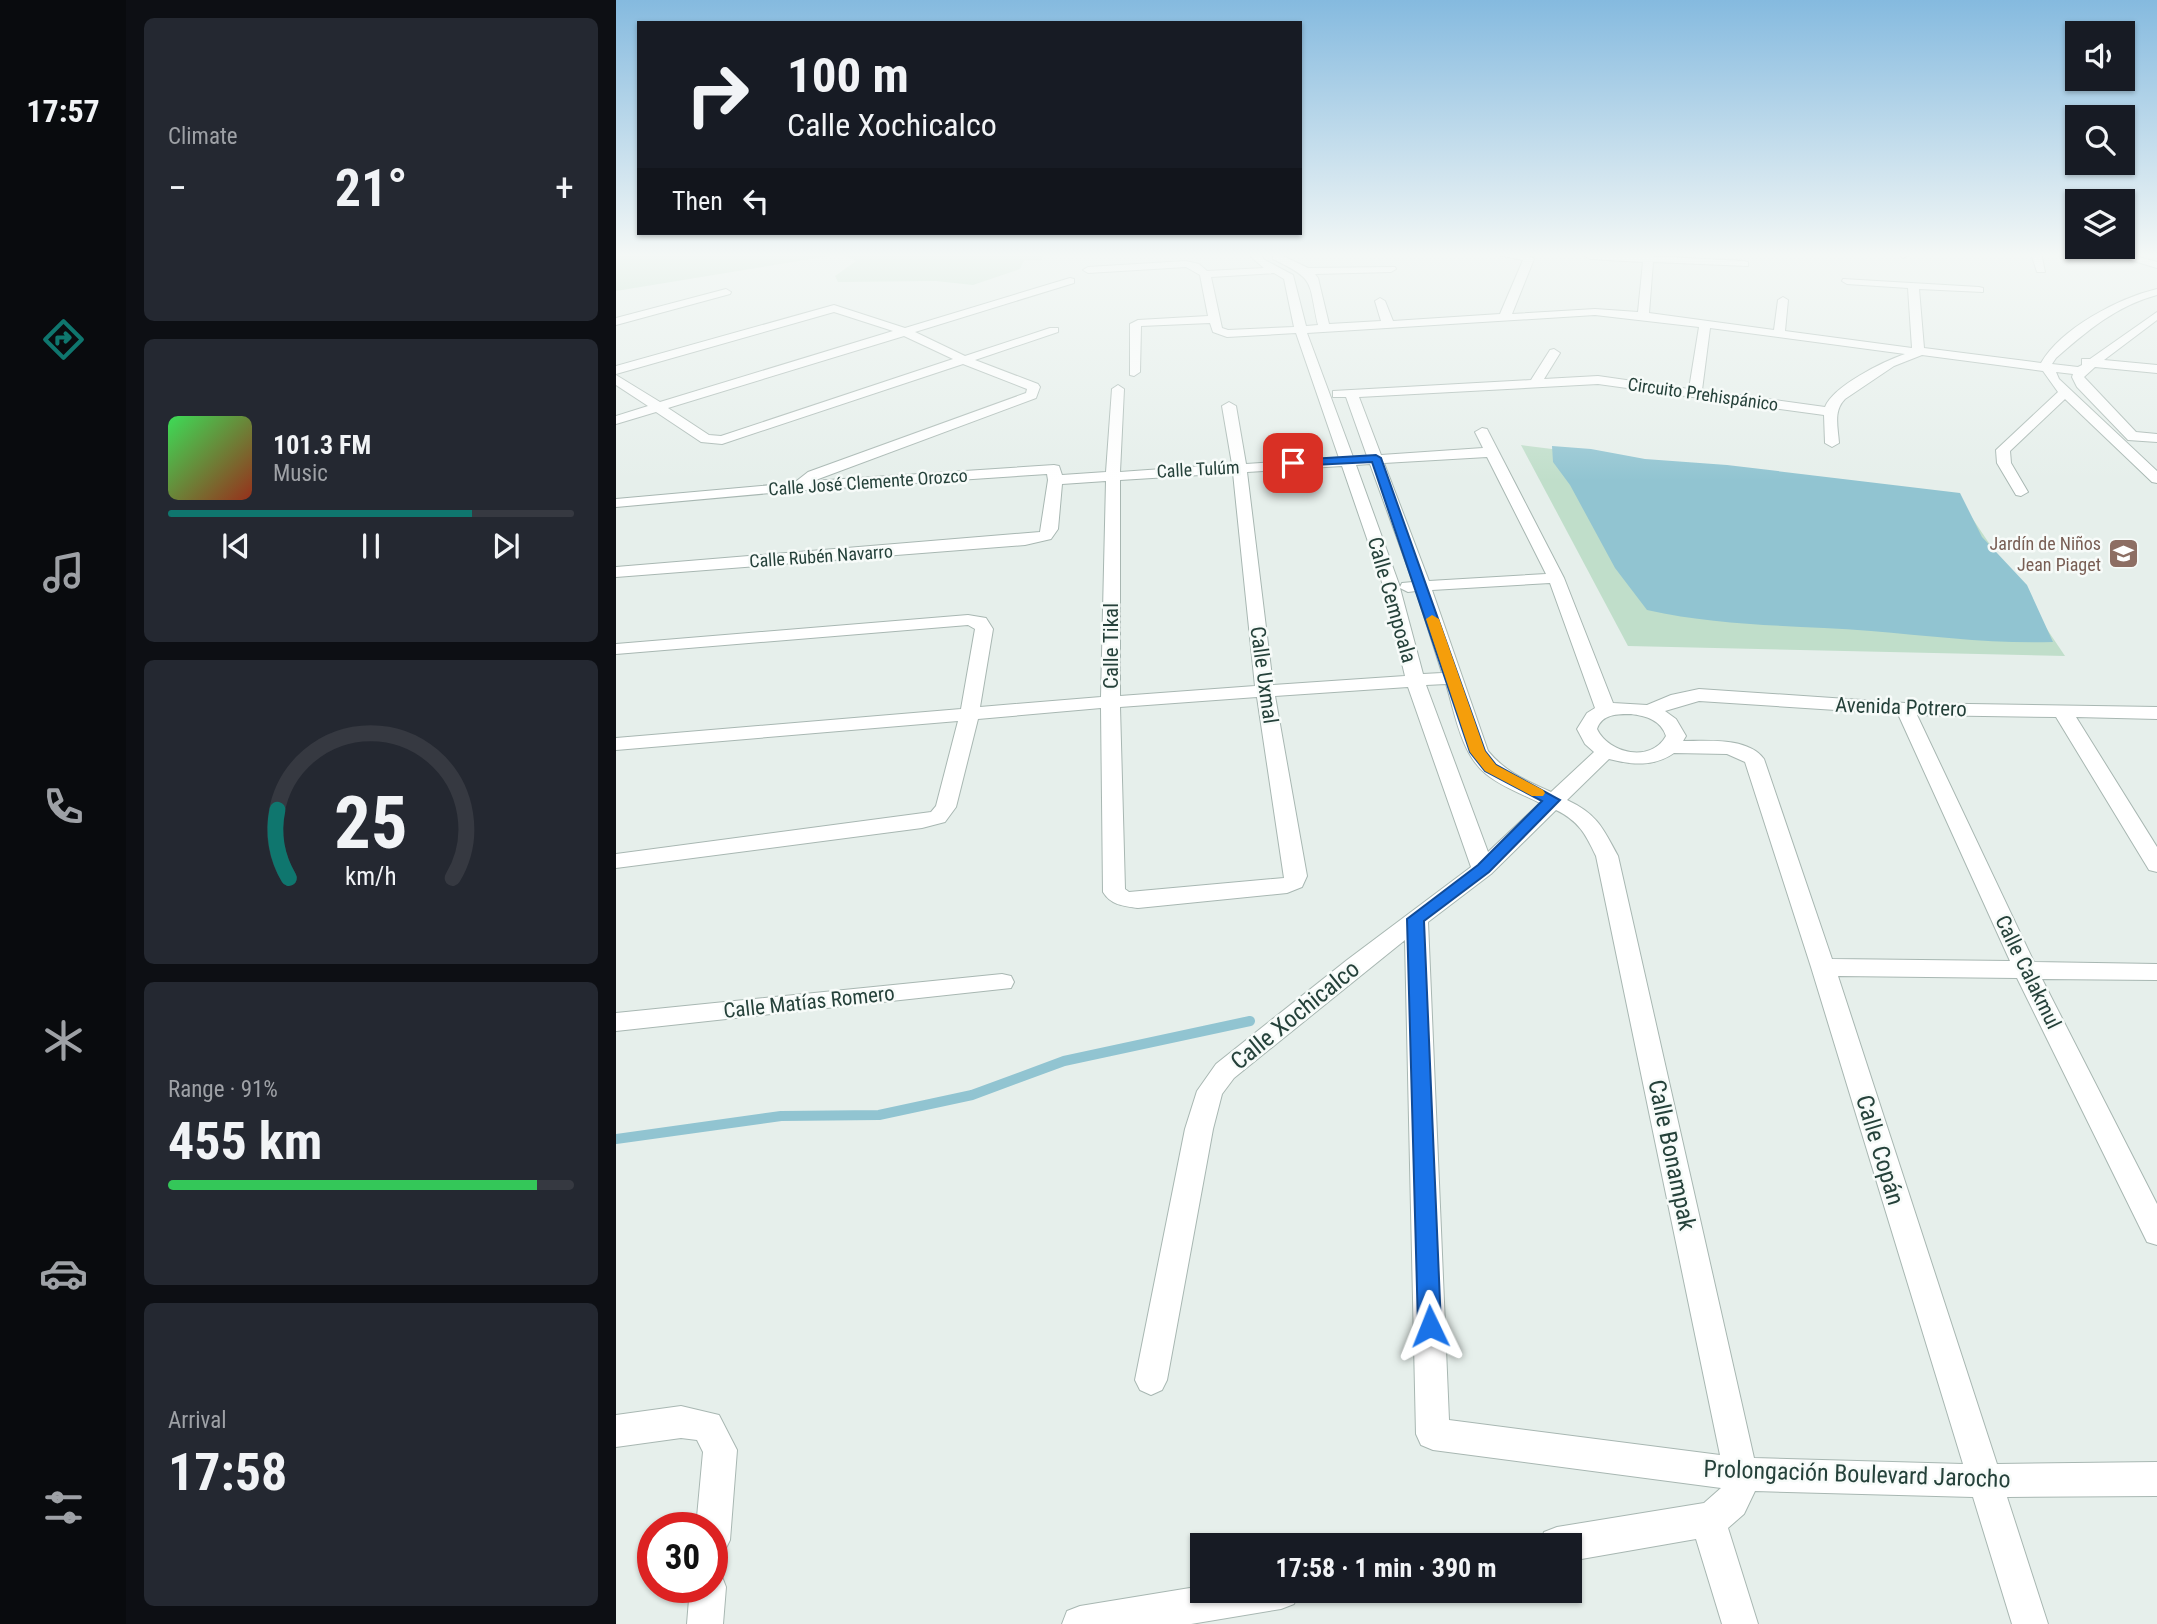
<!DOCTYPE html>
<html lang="en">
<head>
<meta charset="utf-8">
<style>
  body { margin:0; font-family:"Roboto Condensed",sans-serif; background:#242831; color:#f1f3f6; height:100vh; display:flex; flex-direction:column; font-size:26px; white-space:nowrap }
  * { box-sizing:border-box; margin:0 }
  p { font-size:23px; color:#9ea1a6 }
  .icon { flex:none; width:38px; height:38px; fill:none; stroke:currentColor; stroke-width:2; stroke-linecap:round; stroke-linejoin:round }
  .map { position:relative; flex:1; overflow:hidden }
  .drawer { display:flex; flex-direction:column; gap:18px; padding:18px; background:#0d0f14; width:490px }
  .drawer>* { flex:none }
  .hud { position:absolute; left:21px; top:21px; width:665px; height:214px; border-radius:0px; box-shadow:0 2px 5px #0004; background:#171b24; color:#f1f3f6; overflow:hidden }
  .controls { position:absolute; left:1449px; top:21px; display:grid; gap:14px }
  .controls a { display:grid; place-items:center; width:70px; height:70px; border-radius:0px; background:#171b24; box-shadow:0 2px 5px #0004; font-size:35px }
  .speed { position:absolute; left:21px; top:1512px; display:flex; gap:14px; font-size:35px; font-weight:700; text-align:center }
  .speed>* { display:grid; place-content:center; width:91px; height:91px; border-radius:50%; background:#171b24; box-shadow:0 2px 5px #0004; line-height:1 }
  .speed .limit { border:10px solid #d22; background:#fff; color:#111 }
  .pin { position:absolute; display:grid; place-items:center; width:60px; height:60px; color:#fff; margin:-30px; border-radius:14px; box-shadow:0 4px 10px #0006 }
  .me { position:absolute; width:77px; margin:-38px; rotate:358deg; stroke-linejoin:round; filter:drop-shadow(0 0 5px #0008) }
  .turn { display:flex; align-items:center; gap:24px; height:147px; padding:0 35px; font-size:32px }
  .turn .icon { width:91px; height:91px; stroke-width:2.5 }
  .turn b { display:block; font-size:49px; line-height:60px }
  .then { display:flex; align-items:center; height:66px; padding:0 35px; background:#0003; gap:14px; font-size:26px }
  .big { font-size:52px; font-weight:700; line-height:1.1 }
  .drawer .widget { flex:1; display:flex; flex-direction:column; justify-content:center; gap:10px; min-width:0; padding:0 24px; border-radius:10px; background:#242831 }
  .drawer .dial { align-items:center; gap:0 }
  .dial svg { height:182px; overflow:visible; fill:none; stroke:#363941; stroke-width:7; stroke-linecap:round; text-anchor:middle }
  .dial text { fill:#f1f3f6; stroke:none }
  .song { display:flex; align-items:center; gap:21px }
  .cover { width:84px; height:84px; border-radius:10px; background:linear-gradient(135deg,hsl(130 70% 55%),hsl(10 70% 35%)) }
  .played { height:7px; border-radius:4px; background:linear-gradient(90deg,#0f766e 75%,#363941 75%) }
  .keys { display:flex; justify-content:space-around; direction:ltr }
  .heat { display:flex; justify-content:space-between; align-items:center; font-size:38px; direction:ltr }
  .charge { height:10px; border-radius:5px; background:linear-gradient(90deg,#34c759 91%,#363941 0) }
  .trip { position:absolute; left:574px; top:1533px; width:392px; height:70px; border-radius:0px; background:#171b24; box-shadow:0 2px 5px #0004; font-weight:700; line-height:70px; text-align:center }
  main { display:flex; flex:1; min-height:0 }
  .menu { display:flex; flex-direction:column; width:126px; justify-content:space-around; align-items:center; background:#090b0e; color:#9ea1a6 }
  .menu .icon { width:49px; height:49px }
  .menu .selected { color:#0f766e }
  .menu b { font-size:32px; color:#f1f3f6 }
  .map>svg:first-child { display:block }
  .green { fill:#c0deca }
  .water { fill:#91c4d1 }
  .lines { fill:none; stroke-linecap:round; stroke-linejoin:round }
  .stream { stroke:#91c4d1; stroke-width:10 }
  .minor-casing { stroke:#a8b7b2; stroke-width:2 }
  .minor { fill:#fff; fill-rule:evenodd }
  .route { fill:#1a73e8; stroke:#114b97; stroke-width:2 }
  .slow { fill:#f59e0b }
  .labels { text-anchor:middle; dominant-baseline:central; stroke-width:5; stroke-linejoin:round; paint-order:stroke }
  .far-street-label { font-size:18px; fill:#25413a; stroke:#f7fbf9 }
  .far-education-label { font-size:18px; fill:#785e54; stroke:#f7fbf9; text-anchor:end }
  .street-label { font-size:21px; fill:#25413a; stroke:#f7fbf9 }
  .near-street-label { font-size:24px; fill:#25413a; stroke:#f7fbf9 }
</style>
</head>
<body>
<main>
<nav class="menu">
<b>17:57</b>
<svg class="icon selected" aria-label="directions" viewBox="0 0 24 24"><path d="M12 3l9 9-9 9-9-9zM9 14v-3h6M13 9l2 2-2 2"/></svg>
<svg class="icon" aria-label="music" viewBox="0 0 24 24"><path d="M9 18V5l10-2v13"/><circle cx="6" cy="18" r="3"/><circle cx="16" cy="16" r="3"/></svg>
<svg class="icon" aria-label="phone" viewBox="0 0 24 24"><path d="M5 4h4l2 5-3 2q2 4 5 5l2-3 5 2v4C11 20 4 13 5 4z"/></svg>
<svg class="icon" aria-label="climate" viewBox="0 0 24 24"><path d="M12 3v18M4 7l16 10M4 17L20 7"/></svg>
<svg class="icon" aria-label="car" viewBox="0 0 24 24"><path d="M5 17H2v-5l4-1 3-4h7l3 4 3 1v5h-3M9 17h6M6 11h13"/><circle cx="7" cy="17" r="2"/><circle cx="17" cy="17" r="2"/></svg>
<svg class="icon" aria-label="filters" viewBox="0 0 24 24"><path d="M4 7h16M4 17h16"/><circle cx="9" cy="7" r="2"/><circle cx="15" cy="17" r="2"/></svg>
</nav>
<section class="drawer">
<div class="widget"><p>Climate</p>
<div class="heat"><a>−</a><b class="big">21°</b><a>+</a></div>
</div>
<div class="widget">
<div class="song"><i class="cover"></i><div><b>101.3 FM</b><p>Music</p></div></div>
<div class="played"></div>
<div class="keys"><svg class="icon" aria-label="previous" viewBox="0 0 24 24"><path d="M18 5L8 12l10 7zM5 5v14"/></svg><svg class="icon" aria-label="pause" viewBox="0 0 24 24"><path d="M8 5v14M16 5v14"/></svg><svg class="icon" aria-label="next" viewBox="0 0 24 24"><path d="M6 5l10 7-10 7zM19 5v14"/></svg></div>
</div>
<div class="widget dial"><svg viewBox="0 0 100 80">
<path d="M14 69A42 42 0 1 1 86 69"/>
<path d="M14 69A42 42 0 0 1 9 39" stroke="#0f766e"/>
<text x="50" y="56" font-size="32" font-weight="700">25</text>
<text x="50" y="72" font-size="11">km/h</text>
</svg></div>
<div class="widget"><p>Range · 91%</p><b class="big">455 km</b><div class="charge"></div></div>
<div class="widget"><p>Arrival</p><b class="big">17:58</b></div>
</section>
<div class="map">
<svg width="1541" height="1624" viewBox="0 0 1541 1624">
  <rect width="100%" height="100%" fill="#e6efeb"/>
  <g class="green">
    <polygon points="0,253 426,253 426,260 408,260 404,269 357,285 320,281 222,282 219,276 240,261 225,254 0,291"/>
    <polygon points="905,445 1344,500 1449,656 1012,646"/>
  </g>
  <path class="water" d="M936,446L975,449L1029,459L1111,465L1344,493L1366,537L1411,585L1437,642C1375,644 1316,636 1255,631C1178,625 1107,627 1031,610L999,568L954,485L937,462Z"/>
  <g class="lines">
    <polyline class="stream" points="0,1139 165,1116 263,1115 356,1095 448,1061 634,1021"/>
    <defs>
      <g id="minor">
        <path d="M636,253H646L647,259L677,275L690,326L702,325C692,280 700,280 657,259V255H665L692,268L779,267L780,269L775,272L699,274L702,278L713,324L765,321L759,301L764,298L769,301L777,321L884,314L907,260L873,253H909L918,259L896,314L979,309L1022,312L1027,262L974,259L969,256L973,253L1128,261L1132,262V266L1037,262L1033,313L1158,330L1162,300L1167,297L1172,300L1169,331L1296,348L1292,288L1231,284L1226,281L1227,279L1363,287L1367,288V292L1303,289L1308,348L1425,363C1445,328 1503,298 1541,289V295C1500,306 1471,331 1440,358L1436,364L1462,367L1466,365V359H1474L1541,312V320L1488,360L1541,365V373L1479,367L1468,377L1520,432L1541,434V442L1512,440L1461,387L1456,377L1457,374L1440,372L1443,379L1541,471V483L1536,482L1449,399L1394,451L1395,463L1412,492L1405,496L1400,495L1381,463L1380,450L1442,392L1427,371L1306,355L1278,366L1229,399C1217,411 1222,427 1223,443L1216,447L1209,443L1208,415L982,384L743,397L765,455L867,448L859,432L866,428L871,429L948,578L997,703L1031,705L1055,695L1083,689L1289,703L1541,707V719L1460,717L1541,847V872L1533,870L1530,865L1440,717L1301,715L1418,962L1541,964V980L1426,979L1541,1204V1245L1531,1242L1401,978L1222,976L1381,1464L1541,1462V1496L1391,1497L1432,1624H1396L1357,1497L1139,1491L1128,1514L1112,1528L1142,1624H1106L1080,1539L954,1561V1545H923L928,1532L941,1527L1088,1503L1105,1488L817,1450L805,1445L800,1434L789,940L618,1078L606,1094L597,1129L551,1380L546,1390L535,1395L524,1390L519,1380L569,1129L581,1091L600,1064L731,960L855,867L792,687L659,696L691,876L686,887L671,893L522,908C507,906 495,905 487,892L485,708L362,719L340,807L329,822L306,828L0,868V854L315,812L320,806L342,721L0,750V738L345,709L359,629L352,625L0,654V644L352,615L370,618L377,629L364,707L485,697L490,481L446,484L442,529L435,539L409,545L0,577V567L424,532L432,480L431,474L177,491L0,507V499L178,483L192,472L410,393L411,389L347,364L106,444L85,442L40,412L0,424V416L32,406L0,385V375L44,402L277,331L218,312L0,374V366L218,305L289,328L454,278L458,279V283L299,332L349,356L434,328H442V332L359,360L422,384L424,387L420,398L197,481L438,465L443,466L446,475L490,472L496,389L502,385L508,389L504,472L616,464L606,406L613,402L620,406L630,464L723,458L680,333L611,337L597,332L594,323L525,326L524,372L518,376L514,375V324L522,320L592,316L584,275L570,267L472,273L467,270L472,267L570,261L583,264L591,271L648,268L635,257ZM658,273L668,279L678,327L612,330L606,328L595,277ZM979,315L1083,327L1073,389L982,376L928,379L944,353L938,349L934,350L915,380L717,391V397H730L751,456L737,457L691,333ZM1094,328L1289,354C1268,361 1217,386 1209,407L1086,390ZM288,336L337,359L105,436L93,435L52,408ZM871,457L930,574L813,581L768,463ZM754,464L797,582L786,583L784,587L740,465ZM726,466L768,588L789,676L657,685L631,472ZM617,473L639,686L504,696V480ZM934,583L979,708L971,713L961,729L969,744L978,752L935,792C911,781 889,772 872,751L816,590ZM784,588L792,592L800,591L826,673L807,674ZM830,684C839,713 845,754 870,774C886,787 906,794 924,803L872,852L810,685ZM641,697L668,878L513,892L509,889L504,707ZM1083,701L1282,714L1394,961L1216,959L1148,759C1132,737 1091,741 1067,741L1070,736L1060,719L1049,711ZM1015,714C1030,716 1045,720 1050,736C1035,763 993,754 981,729C986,714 1001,714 1015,714ZM1058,753L1111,754L1129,762L1195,967L1347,1464L1138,1458L1002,856C987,828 981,814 951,800L993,759C1016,765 1038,767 1058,753ZM940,810C963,821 970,835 980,856L1104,1455L833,1420L812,922L875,874Z"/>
        <polygon points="1281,253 1291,253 1292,255 1287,258"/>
        <polygon points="1415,253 1425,253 1429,272 1421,272"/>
        <polygon points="1491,253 1509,253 1541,262 1541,268"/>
        <polygon points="110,289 115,292 114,294 0,325 0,318"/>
        <polygon points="386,974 395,976 398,982 395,988 0,1031 0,1013"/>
        <polygon points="65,1406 103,1415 121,1450 114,1540 108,1552 96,1558 96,1528 80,1528 87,1452 81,1440 65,1438 0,1447 0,1415"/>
        <polygon points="96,1571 105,1574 110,1587 107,1624 71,1624 74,1587 96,1587"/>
        <polygon points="586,1586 586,1591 683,1591 678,1604 665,1609 575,1624 446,1624 451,1611 464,1606"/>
      </g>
    </defs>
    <use href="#minor" class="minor-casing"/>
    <use href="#minor" class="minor"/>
  </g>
  <linearGradient id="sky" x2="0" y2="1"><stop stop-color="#85badf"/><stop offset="0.53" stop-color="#f4f8f6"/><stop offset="1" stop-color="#f4f8f6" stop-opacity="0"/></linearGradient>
  <rect width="1541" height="481" fill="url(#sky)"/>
  <polygon class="route" points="760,455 765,458 869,751 880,765 944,800 873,872 808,921 825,1326 822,1333 814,1336 805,1333 802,1326 791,919 862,865 926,801 869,771 854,752 756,462 677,466 672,463 677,460"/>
  <polygon class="slow" points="816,615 823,619 869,751 880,765 927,790 929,793 927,796 916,796 869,771 854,752 810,619"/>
  <defs>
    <symbol id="school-square" viewBox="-11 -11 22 22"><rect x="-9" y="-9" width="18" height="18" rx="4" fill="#8d6e63" stroke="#f7fbf9"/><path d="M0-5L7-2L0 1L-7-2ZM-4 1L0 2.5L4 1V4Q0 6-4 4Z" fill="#fff"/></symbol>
  </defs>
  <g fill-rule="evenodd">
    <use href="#school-square" x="1490" y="536" width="35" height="35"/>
  </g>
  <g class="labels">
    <g class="far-street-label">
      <text transform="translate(1087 394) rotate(8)">Circuito Prehispánico</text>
      <text transform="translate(582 469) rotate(-3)">Calle Tulúm</text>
      <text transform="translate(252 482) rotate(-4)">Calle José Clemente Orozco</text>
      <text transform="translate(205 556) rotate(-4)">Calle Rubén Navarro</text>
    </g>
    <g class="far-education-label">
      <text x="1485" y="543">Jardín de Niños<tspan x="1485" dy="21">Jean Piaget</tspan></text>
    </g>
    <g class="street-label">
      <text transform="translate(776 600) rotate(74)">Calle Cempoala</text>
      <text transform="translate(495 646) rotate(-90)">Calle Tikal</text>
      <text transform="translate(648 675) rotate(82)">Calle Uxmal</text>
      <text transform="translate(1285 707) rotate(2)">Avenida Potrero</text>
      <text transform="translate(1412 972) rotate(64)">Calle Calakmul</text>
      <text transform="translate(193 1002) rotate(-6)">Calle Matías Romero</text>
    </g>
    <g class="near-street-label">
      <text transform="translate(679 1015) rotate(-39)">Calle Xochicalco</text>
      <text transform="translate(1264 1150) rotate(73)">Calle Copán</text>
      <text transform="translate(1056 1155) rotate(78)">Calle Bonampak</text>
      <text transform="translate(1241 1474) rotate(2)">Prolongación Boulevard Jarocho</text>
    </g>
  </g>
</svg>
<div class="controls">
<a><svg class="icon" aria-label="sound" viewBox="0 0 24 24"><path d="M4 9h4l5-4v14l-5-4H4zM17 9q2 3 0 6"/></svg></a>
<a><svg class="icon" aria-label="search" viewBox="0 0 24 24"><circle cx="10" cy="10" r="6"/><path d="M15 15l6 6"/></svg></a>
<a><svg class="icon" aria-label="layers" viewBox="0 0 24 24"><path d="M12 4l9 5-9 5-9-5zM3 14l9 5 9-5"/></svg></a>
</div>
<div class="speed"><div class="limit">30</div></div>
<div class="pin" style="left:677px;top:463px;background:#d93025"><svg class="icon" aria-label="arrive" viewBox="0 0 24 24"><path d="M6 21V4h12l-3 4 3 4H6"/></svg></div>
<svg class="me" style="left:814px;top:1326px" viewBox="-20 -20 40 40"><path d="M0-17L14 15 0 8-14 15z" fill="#1a73e8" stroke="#fff" stroke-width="4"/></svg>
<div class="trip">17:58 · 1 min · 390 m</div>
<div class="hud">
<div class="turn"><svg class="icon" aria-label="right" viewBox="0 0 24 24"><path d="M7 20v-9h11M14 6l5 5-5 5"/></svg><div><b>100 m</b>Calle Xochicalco</div></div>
<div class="then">Then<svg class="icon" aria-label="left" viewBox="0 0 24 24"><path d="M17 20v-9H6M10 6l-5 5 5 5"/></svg></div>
</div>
</div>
</main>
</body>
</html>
